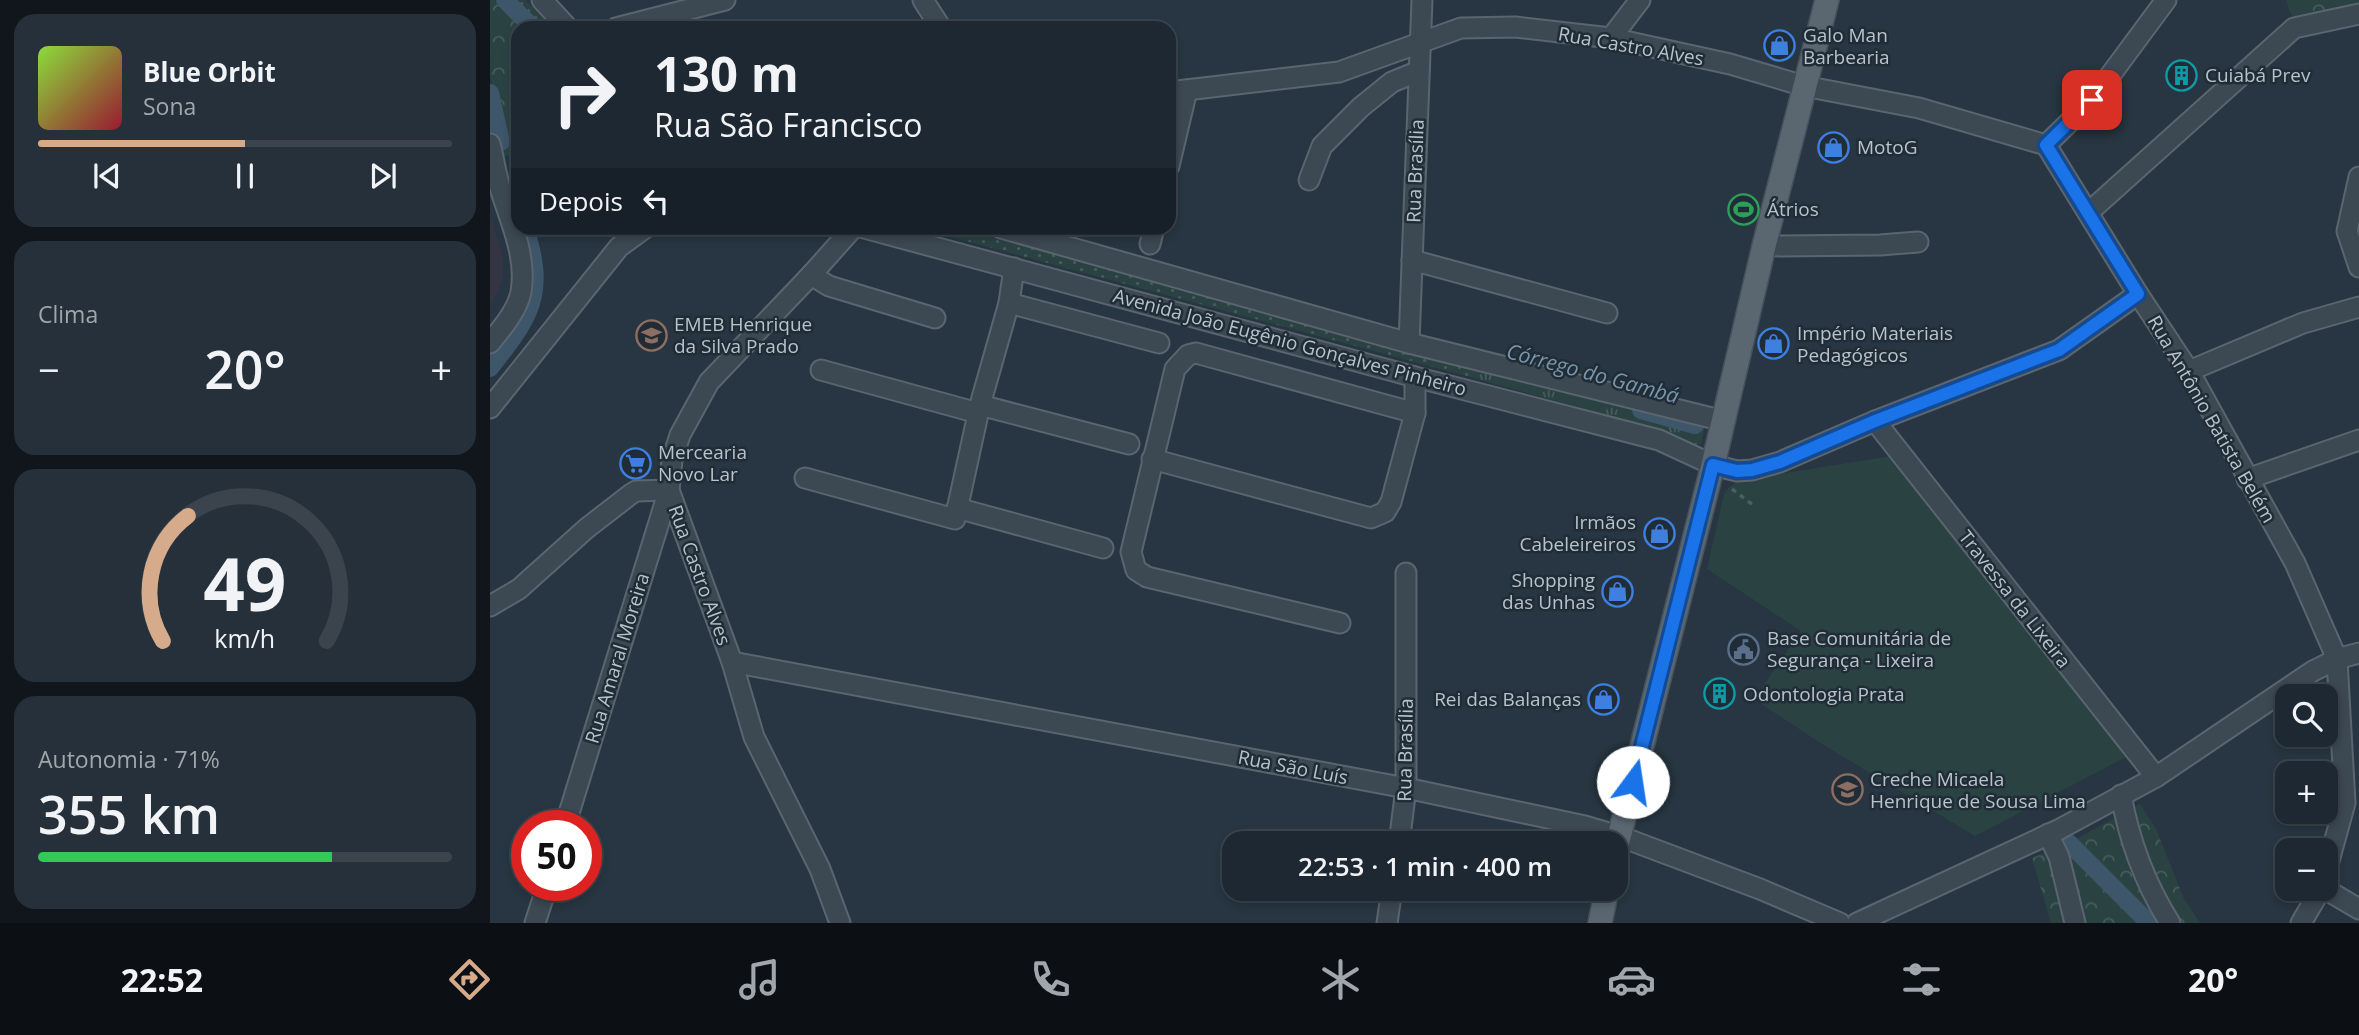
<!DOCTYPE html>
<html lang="pt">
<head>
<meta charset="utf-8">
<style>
  body { margin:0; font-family:"Open Sans",sans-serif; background:#25303a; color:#f1f3f6; height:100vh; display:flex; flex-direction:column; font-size:26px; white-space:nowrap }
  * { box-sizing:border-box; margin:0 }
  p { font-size:23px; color:#a0a6ac }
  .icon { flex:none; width:38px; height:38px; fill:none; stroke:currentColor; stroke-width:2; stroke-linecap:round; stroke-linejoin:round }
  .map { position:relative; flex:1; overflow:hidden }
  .sheet { display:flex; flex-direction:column; gap:14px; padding:14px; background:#10161c; width:490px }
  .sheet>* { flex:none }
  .hud { position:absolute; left:21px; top:21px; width:665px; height:214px; border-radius:21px; box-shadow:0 4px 10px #0003,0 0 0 2px #3b444d; background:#1d2832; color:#f1f3f6; overflow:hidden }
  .fabs { position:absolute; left:1785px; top:684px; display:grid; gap:14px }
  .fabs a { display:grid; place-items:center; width:63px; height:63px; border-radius:14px; background:#1d2832; box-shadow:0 4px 10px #0003,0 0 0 2px #3b444d; font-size:35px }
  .speed { position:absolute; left:21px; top:810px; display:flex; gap:14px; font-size:35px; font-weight:700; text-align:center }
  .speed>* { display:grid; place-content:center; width:91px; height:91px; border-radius:50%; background:#1d2832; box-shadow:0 4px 10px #0003,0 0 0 2px #3b444d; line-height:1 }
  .speed .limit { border:10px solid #d22; background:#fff; color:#111 }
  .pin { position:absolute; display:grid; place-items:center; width:60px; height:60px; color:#fff; margin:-30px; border-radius:14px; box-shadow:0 4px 10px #0006 }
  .me { position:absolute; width:77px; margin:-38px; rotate:14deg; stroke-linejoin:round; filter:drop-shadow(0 0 5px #0008) }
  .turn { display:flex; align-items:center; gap:24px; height:147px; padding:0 28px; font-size:32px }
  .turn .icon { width:91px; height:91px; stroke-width:2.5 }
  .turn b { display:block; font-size:49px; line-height:60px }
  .then { display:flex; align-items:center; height:66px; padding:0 28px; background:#0003; gap:14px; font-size:26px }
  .big { font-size:52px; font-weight:600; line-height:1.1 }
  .sheet .widget { flex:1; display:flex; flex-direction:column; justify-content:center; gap:10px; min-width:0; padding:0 24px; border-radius:21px; background:#25303a }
  .sheet .dial { align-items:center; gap:0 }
  .dial svg { height:182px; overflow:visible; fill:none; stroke:#3b444d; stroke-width:7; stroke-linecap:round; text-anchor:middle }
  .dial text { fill:#f1f3f6; stroke:none }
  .song { display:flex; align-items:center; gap:21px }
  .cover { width:84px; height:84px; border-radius:10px; background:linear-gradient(135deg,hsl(90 70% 55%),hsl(350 70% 35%)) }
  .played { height:7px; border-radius:4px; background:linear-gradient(90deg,#d6ab8b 50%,#3b444d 50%) }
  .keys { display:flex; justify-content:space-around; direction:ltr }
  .heat { display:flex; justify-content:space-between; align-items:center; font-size:38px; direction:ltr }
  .charge { height:10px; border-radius:5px; background:linear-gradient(90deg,#34c759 71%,#3b444d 0) }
  .trip { position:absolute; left:732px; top:831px; width:406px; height:70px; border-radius:21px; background:#1d2832; box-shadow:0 4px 10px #0003,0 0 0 2px #3b444d; font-weight:600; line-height:70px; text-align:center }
  .dock { display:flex; height:112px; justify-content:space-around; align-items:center; background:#0c1014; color:#a0a6ac }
  .dock .icon { width:49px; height:49px }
  .dock .active { color:#d6ab8b }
  .dock b { font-size:32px; color:#f1f3f6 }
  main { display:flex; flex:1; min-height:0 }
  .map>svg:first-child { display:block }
  .medical { fill:#343443 }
  .grass { fill:url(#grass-tufts) }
  .park { fill:url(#park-crowns) }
  .garden { fill:url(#garden-dots) }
  .pitch { fill:#2a4342 }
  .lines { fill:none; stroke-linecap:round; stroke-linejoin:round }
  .canal { stroke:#3e566a; stroke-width:18 }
  .minor-casing { stroke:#5a656f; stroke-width:23 }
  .major-casing { stroke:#45515b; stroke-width:26 }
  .path { stroke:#4a6060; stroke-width:3.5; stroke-dasharray:5 5; stroke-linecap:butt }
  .minor { stroke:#3c4852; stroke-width:19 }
  .major { stroke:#5a6771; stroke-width:23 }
  .route-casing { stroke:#114b97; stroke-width:18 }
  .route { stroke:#1a73e8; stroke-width:12 }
  .labels { text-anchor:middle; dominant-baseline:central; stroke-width:5; stroke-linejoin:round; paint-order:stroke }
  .poi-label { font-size:19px; fill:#b9c2cb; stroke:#202d37; text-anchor:start }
  .street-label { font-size:19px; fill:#b9c2cb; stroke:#202d37 }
  .water-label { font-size:21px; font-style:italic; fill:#7a96ad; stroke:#202d37 }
</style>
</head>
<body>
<main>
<section class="sheet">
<div class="widget">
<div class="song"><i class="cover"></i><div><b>Blue Orbit</b><p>Sona</p></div></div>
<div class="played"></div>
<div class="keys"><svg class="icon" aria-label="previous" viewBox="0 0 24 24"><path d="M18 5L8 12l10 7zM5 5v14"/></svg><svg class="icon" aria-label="pause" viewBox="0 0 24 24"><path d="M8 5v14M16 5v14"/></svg><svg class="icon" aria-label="next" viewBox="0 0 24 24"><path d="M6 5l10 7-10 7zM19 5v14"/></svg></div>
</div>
<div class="widget"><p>Clima</p>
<div class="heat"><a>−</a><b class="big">20°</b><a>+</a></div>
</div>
<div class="widget dial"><svg viewBox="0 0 100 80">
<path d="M14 69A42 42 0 1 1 86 69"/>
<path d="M14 69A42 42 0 0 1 25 14" stroke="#d6ab8b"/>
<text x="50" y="56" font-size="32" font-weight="700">49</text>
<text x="50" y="72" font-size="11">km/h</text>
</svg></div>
<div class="widget"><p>Autonomia · 71%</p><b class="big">355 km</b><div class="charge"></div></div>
</section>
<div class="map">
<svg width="1869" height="923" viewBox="0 0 1869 923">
  <defs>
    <pattern id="grass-tufts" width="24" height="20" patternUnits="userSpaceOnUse" patternTransform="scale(1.75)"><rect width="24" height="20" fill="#2a4342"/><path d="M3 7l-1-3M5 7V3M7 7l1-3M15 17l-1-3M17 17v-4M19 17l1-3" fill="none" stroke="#475c5c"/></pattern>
    <pattern id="park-crowns" width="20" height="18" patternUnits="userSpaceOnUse" patternTransform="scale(1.75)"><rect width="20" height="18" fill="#2a4342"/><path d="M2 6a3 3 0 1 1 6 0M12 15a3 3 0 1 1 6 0" fill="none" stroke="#475c5c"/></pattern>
    <pattern id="garden-dots" width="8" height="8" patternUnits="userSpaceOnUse" patternTransform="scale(1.75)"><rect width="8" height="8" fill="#2a4342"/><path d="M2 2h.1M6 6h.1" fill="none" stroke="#475c5c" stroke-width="1.8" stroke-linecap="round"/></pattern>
  </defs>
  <rect width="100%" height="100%" fill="#273642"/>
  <polygon class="medical" points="0,214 13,257 13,280 0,306"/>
  <polygon class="grass" points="988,361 1216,421 1211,444 1203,445 1174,431 984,378"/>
  <g class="park">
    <polygon points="0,0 9,0 36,28 28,28 28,151 23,152 0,60"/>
    <polygon points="1796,0 1869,0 1869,6 1803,18"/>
    <polygon points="1650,804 1666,829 1694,899 1710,923 1561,923 1542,858 1579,843"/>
  </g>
  <g class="garden">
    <polygon points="20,0 35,0 63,28 47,28"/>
    <polygon points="0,60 23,152 28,151 28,153 11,157 8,156 0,108 8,146 16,144 0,75"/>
    <polygon points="428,228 488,228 988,363 984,378"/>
  </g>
  <polygon class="pitch" points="1401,456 1639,745 1636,757 1485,836 1332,744 1264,699 1311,631 1217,569 1234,494 1239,487 1247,481"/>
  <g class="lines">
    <g class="canal">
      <polyline points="15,0 43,28"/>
      <polyline points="0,93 11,142"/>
      <polyline points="22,190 28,206"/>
      <path d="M0,368C40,317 57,295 35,228"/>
      <polyline points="1151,410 1205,425"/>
      <polyline points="1579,843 1659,923"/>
    </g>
    <defs>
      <g id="minor">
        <polyline points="52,0 78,28"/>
        <polyline points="433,0 451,28"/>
        <polyline points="126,28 235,0"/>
        <polyline points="1121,38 1150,0"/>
        <polyline points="679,92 849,72 971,28 1025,27 1121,38 1240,64 1314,86 1429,108 1556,145 1648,294 1699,371 1805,563 1847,659 1855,803 1836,872"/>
        <path d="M0,144C4,159 6,176 11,191C21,223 37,257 31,292C27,311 12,328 0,343"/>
        <polyline points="1556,145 1602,100 1676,0"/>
        <polyline points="679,166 697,90"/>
        <polyline points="1869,177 1857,231 1869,267"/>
        <polyline points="819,180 832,146 871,107 902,82 929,71"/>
        <polyline points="1599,212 1804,28 1869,14"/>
        <polyline points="374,228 925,377 1169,440 1223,465 1247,471 1262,470 1290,462 1385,421 1569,350 1648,294"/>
        <polyline points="511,228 919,343 1234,421"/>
        <polyline points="660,244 664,228"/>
        <polyline points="1274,246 1390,245 1428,242"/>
        <polyline points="922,260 1117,313"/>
        <polyline points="321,275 339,286 445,318"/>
        <polyline points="519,303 524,268"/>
        <polyline points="919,343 932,0"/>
        <polyline points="331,370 488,413"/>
        <polyline points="1699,371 1813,323 1869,307"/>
        <polyline points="490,405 639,444"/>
        <polyline points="0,408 129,247 155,228"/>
        <polyline points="1385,421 1666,777"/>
        <polyline points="662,459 881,518 895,512 901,502 925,413 925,377"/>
        <polyline points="315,478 465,519 490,405 519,303 669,343"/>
        <polyline points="1757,479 1869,440"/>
        <polyline points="467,508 613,548"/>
        <polyline points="0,606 29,589 97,528 141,494 146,491 179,490"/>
        <polyline points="850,623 657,577 646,570 641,552 685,369 698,355 706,353 925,413"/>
        <polyline points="242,662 916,788 1095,826 1129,836 1270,889 1350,923"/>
        <path d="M1631,795C1639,839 1656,885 1680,923"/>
        <polyline points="75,826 179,490"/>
        <polyline points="1558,834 1569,857 1585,923"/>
        <polyline points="909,844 916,788 916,573"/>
        <polyline points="1835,889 1869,909"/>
        <polyline points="45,923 57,886"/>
        <polyline points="350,923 330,869 264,737 242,662 179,490 182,460 190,435 219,382 321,275 363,228"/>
        <polyline points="897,923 902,889"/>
        <polyline points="1367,923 1568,830 1666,777 1823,671 1847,659 1869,653"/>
        <polyline points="1811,923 1831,889"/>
      </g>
      <g id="major">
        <polyline points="1125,853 1223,465 1274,246 1337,0"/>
        <polyline points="1110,923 1117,889"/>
      </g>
    </defs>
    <use href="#minor" class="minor-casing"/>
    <use href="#major" class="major-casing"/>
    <polyline class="path" points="1242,489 1263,505"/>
    <use href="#minor" class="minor"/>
    <use href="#major" class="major"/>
  </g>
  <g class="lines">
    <defs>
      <polyline id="route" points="1143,782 1223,465 1247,471 1262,470 1290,462 1385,421 1569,350 1648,294 1556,145 1602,100"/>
    </defs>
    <use href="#route" class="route-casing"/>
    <use href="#route" class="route"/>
  </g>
  <defs>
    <symbol id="shop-ring" viewBox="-11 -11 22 22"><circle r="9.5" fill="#202d37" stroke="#3f7fe0" stroke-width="1.5"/><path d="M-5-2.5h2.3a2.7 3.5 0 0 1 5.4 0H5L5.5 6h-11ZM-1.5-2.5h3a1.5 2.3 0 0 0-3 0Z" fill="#3f7fe0"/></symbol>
    <symbol id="building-ring" viewBox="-11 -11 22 22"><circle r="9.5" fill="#202d37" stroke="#0f9aa8" stroke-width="1.5"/><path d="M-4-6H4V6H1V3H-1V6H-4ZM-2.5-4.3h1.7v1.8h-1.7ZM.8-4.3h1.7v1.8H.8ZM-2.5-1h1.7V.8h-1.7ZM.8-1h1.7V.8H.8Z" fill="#0f9aa8"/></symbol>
    <symbol id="stadium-ring" viewBox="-11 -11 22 22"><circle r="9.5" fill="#202d37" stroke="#2e9e5b" stroke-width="1.5"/><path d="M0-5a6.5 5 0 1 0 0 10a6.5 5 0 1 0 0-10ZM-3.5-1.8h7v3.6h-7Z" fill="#2e9e5b"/></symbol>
    <symbol id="school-ring" viewBox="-11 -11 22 22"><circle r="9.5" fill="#202d37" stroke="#8d6e63" stroke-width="1.5"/><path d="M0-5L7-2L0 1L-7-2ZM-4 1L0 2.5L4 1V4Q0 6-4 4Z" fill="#8d6e63"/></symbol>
    <symbol id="supermarket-ring" viewBox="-11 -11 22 22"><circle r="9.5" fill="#202d37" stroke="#3f7fe0" stroke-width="1.5"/><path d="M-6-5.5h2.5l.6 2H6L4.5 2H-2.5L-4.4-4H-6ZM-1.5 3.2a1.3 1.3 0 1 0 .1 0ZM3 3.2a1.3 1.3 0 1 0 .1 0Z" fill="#3f7fe0"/></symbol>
    <symbol id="civic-ring" viewBox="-11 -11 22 22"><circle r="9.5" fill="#202d37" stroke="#5c6f8a" stroke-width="1.5"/><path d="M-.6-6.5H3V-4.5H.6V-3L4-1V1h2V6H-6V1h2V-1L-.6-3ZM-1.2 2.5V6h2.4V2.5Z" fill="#5c6f8a"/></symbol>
  </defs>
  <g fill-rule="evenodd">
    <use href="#shop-ring" x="1272" y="28" width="35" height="35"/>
    <use href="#building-ring" x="1674" y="58" width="35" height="35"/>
    <use href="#shop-ring" x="1326" y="130" width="35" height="35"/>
    <use href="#stadium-ring" x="1236" y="192" width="35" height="35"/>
    <use href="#school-ring" x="144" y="318" width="35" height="35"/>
    <use href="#shop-ring" x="1266" y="326" width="35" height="35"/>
    <use href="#supermarket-ring" x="128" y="446" width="35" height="35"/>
    <use href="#shop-ring" x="1152" y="516" width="35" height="35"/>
    <use href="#shop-ring" x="1110" y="574" width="35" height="35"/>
    <use href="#civic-ring" x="1236" y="632" width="35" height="35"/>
    <use href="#building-ring" x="1212" y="676" width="35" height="35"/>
    <use href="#shop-ring" x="1096" y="682" width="35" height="35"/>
    <use href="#school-ring" x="1340" y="772" width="35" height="35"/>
  </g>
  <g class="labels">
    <g class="poi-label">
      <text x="1313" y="35">Galo Man<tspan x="1313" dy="22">Barbearia</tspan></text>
      <text x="1715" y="75">Cuiabá Prev</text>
      <text x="1367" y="147">MotoG</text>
      <text x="1277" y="209">Átrios</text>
      <text x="184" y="324">EMEB Henrique<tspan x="184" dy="22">da Silva Prado</tspan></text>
      <text x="1307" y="333">Império Materiais<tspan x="1307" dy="22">Pedagógicos</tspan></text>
      <text x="168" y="452">Mercearia<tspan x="168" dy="22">Novo Lar</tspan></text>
      <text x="1146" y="522" text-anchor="end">Irmãos<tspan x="1146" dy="22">Cabeleireiros</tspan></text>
      <text x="1105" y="580" text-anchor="end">Shopping<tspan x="1105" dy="22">das Unhas</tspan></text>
      <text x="1277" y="638">Base Comunitária de<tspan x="1277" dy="22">Segurança - Lixeira</tspan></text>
      <text x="1253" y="694">Odontologia Prata</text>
      <text x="1091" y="699" text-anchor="end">Rei das Balanças</text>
      <text x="1380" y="779">Creche Micaela<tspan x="1380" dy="22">Henrique de Sousa Lima</tspan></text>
    </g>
    <g class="street-label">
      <text transform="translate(1141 46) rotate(10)">Rua Castro Alves</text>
      <text transform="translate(925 171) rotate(-88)">Rua Brasília</text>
      <text transform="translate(800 342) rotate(15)">Avenida João Eugênio Gonçalves Pinheiro</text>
      <text transform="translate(1722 419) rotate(60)">Rua Antônio Batista Belém</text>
      <text transform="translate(210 575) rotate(70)">Rua Castro Alves</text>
      <text transform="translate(1525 599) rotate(52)">Travessa da Lixeira</text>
      <text transform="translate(127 658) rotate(-73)">Rua Amaral Moreira</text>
      <text transform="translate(915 750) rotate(-89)">Rua Brasília</text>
      <text transform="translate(803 767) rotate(11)">Rua São Luís</text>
    </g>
    <g class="water-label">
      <text transform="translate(1103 373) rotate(15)">Córrego do Gambá</text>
    </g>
  </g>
</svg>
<div class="fabs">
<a><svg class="icon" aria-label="search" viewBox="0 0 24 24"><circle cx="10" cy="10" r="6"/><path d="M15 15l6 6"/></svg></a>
<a>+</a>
<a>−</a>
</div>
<div class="speed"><div class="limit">50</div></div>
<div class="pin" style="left:1602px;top:100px;background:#d93025"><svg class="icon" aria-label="arrive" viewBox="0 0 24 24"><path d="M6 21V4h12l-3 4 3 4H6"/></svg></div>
<svg class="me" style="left:1143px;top:782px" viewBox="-20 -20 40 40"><circle r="19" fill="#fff"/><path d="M0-13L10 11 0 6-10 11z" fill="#1a73e8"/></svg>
<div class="trip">22:53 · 1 min · 400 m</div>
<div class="hud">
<div class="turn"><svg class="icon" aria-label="right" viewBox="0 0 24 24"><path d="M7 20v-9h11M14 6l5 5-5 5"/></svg><div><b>130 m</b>Rua São Francisco</div></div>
<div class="then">Depois<svg class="icon" aria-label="left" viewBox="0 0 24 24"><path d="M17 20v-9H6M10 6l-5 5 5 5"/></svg></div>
</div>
</div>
</main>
<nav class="dock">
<b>22:52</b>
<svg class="icon active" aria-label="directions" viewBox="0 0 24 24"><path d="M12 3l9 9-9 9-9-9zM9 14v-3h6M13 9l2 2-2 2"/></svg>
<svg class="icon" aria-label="music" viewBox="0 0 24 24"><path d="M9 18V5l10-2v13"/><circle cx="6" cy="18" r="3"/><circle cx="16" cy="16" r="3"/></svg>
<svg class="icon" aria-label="phone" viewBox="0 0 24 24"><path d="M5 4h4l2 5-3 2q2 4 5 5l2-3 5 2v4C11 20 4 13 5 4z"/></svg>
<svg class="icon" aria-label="climate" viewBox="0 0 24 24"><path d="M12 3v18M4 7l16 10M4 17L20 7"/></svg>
<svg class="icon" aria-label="car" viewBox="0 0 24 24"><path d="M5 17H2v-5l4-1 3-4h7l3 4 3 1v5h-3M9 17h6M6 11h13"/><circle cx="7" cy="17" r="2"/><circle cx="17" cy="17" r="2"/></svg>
<svg class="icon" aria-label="filters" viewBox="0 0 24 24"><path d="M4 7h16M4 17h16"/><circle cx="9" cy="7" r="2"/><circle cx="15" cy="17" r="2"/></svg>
<b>20°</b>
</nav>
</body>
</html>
